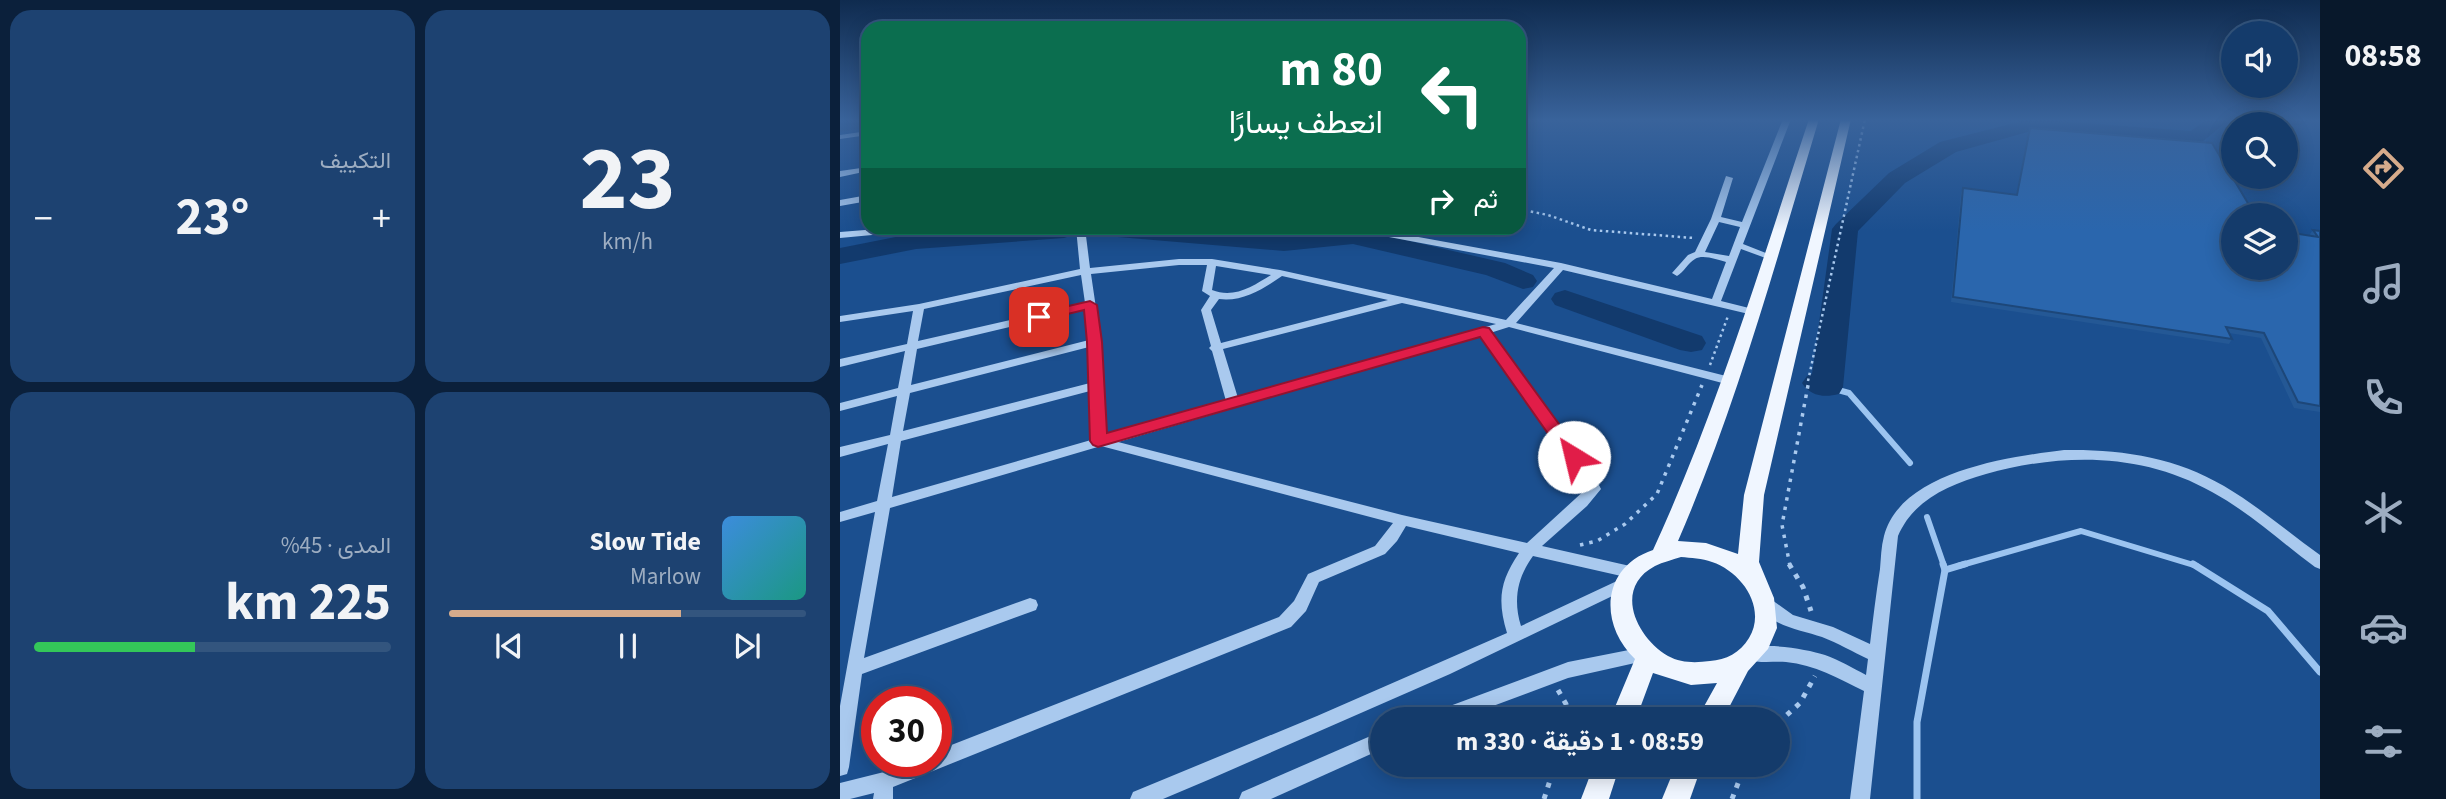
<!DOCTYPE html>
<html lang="ar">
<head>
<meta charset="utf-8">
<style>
  body { margin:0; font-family:"Source Sans 3",Vazirmatn,sans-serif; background:#1d4271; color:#f1f3f6; direction:rtl; height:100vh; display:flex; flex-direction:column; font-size:26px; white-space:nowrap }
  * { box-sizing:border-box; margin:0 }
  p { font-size:23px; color:#9dadc1 }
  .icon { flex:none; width:38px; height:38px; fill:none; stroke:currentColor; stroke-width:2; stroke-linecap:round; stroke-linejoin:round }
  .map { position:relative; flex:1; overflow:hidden; direction:ltr }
  .sheet { display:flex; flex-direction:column; gap:10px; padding:10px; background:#0b203b; width:840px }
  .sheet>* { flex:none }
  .top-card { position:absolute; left:21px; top:21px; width:665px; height:214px; border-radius:21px; box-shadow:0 4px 18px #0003,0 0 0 2px #33557e; direction:rtl; background:#0b6e4f; color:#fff; overflow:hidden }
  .fabs { position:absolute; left:1381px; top:21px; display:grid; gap:14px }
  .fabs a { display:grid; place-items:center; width:77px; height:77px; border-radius:50%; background:#143b6b; box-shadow:0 4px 18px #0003,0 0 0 2px #33557e; font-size:35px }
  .speed { position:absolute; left:21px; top:686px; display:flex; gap:14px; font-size:35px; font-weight:700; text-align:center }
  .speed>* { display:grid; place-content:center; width:91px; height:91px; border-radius:50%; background:#143b6b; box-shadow:0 4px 18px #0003,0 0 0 2px #33557e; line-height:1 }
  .speed .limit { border:10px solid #d22; background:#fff; color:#111 }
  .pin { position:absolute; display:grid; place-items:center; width:60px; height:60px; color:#fff; margin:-30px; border-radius:14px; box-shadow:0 4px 10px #0006 }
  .me { position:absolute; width:77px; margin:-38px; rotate:324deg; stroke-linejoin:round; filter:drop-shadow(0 0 5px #0008) }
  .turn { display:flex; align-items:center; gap:24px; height:147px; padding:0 28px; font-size:32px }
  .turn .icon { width:91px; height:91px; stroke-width:2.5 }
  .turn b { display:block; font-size:49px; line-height:60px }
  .then { display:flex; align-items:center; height:66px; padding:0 28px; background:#0003; gap:14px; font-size:26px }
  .big { font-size:52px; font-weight:700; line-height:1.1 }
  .sheet .widget { flex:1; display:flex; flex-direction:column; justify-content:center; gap:10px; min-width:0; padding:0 24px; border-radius:21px; background:#1d4271 }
  .sheet .dial { align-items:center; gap:0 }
  .dial b { font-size:91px; line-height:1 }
  .song { display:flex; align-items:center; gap:21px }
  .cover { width:84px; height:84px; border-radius:10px; background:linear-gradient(135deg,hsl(210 70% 55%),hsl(170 70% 35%)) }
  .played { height:7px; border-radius:4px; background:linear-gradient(90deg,#d6ab8b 65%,#33557e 65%) }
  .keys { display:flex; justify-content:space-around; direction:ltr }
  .heat { display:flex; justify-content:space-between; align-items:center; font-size:38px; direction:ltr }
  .charge { height:10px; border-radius:5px; background:linear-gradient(90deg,#34c759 45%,#33557e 0) }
  .sheet .tiles { flex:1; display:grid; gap:10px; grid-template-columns:repeat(2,1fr) }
  .trip { position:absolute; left:530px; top:707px; width:420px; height:70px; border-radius:35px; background:#143b6b; box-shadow:0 4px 18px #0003,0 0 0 2px #33557e; font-weight:700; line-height:70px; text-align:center; direction:rtl }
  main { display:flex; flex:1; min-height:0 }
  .tabs { display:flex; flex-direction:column; width:126px; justify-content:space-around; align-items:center; background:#08182b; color:#9dadc1 }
  .tabs .icon { width:49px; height:49px }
  .tabs .active { color:#d6ab8b }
  .tabs b { font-size:32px; color:#f1f3f6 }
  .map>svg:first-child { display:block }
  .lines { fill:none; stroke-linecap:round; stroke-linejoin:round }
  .stream-far1 { stroke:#9cc4f0; stroke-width:6 }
  .stream { stroke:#9cc4f0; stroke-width:7 }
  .river { fill:#123a6d; fill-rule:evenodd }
  .path-far2 { stroke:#a9c9ee; stroke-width:2.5; stroke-dasharray:2.5 3.5; stroke-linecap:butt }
  .path-far1 { stroke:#a9c9ee; stroke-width:3.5; stroke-dasharray:3.5 6; stroke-linecap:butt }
  .path { stroke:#a9c9ee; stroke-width:5; stroke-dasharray:5 7; stroke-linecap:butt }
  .minor { fill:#a9c9ee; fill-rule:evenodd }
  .major { fill:#f0f6ff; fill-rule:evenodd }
  .wall { fill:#245895 }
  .shaded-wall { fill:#1d4779 }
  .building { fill:#2a66ad; stroke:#1d4779; stroke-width:2 }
  .route { fill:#e11d48; stroke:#92132f; stroke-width:2 }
</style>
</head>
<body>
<main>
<nav class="tabs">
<b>08:58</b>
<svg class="icon active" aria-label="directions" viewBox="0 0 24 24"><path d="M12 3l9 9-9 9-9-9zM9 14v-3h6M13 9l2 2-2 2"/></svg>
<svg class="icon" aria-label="music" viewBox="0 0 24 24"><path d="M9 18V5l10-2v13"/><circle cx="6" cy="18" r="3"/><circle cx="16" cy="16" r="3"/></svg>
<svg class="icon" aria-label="phone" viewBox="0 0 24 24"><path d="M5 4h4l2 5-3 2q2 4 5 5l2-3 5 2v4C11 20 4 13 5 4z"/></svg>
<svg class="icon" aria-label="climate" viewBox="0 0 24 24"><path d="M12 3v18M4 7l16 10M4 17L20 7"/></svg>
<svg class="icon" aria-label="car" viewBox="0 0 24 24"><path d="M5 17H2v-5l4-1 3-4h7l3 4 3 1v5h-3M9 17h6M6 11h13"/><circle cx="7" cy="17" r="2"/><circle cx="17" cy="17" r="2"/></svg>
<svg class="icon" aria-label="filters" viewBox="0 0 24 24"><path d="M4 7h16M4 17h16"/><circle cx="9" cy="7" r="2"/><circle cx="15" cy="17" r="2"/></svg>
</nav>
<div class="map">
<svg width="1480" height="799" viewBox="0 0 1480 799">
  <rect width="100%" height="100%" fill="#1b4f8f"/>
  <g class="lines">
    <g class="stream-far1">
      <polyline points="987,387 1009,393 1070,463"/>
      <polyline points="1087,517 1104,566"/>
      <polyline points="1118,566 1241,531 1357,566"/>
    </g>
    <g class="stream">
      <polyline points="1353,564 1428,611 1480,672"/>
      <polyline points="1105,570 1125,564"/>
      <polyline points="1077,799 1077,722 1105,570 1103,564"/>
    </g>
    <g class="river">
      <path d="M1190,119L1351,131L1367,119H1390L1362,142L1355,144L1195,130L1116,152L1065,183L1018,231L1003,387L999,394C984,398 970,396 962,383L967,376L972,374L992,229L996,224L1049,173L1100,142Z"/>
      <polygon points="1402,119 1469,119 1466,123 1459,125 1409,124"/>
      <polygon points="154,228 235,228 237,230 233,235 224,238 76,249 0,264 0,248 76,233"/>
      <polygon points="253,228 351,228 444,235 513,228 665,263 693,275 697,281 693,287 683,289 646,275 513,244 444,251 266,236 257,233"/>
      <polygon points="725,290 862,336 866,343 862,350 851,352 840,350 715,305 711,299 715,293"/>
    </g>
    <g class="path-far2">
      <polyline points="679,209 708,215 751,230 854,238"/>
      <polyline points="870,365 888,316"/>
      <polyline points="968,381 1025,119"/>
    </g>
    <g class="path-far1">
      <polyline points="740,545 757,541 785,524 817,494 862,385"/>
      <polyline points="950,566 942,525 969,380"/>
    </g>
    <g class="path">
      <polyline points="949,564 963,587 971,611"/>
      <polyline points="718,690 726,704 728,719"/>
      <polyline points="938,723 960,703 975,676"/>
      <polyline points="704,799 715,765"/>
      <polyline points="892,799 905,765"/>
    </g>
    <g class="minor">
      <path d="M943,119H951L903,244L936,257L931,260L901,249L881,301L917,310L918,312L917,314L913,315L723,270L676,323L894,378L896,381L894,384L890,385L669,327L650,333L754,475L761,489L747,506L702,546L790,566L795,568L798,572L795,576L790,578L693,556C677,578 673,600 681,626L779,580L784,578L789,580L792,584L789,588L610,674L368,780L323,799H290L293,792L477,716L667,633C657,600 660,581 679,553L566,526L557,541L545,554L479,582L466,611L451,627L53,787V799H33L34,793L10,799H0V783L44,772L70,761H96V751L439,617L454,601L468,574L535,546L553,523L261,446L50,508L24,658L190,598L196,600L198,605L196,610L22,674L9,767L7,774L0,776V706L35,512L0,522V512L37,501L48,444L0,457V447L50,435L57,396L0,411V403L58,388L65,351L0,367V359L67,344L73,311L0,322V316L79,304L240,269L236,228H245L250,268L339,259H372L440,270L666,320L714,268L517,231L512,228H529L721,263L872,299L886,262C878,260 863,254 855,259C848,263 844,272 837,276L832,273L848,255L855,252L871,219L886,176L893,178L881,217L902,222ZM879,222L900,227L889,256L865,252ZM339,265H367L362,291L370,296L361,310L371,346L369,348L372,351L386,401L264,436L261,342L251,274ZM376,266L431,275C413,286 394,299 372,290ZM241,275L245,303L78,341L84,309ZM442,276L548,300L381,343L371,310L379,299C403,302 423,289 442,276ZM562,303L656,324L398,398L383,349ZM245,309L249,340L71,385L77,349ZM641,336L743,480L747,488L687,543L562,515L278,442ZM249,347L250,383L63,431L70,393ZM250,391L251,440L52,497L61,441Z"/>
      <polygon points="28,131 28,135 0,139 0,135"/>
      <polygon points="28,167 28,171 0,177 0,171"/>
      <polygon points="28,195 28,201 0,206 0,200"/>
      <polygon points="50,228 80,228 75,231 0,238 0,232"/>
      <path d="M1224,450C1280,449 1335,457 1384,486C1418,506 1448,532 1480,555V569L1475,567C1441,542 1409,512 1372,492C1302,452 1221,453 1146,474C1109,485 1074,499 1058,536L1030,799H1010L1024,691C998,678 975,665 946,662C933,661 919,664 907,659L905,654L907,649C926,642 967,649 985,655C999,660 1013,668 1026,675L1028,659C1013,652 998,643 982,637C961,630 930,626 918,605L920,600L926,598L932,600L953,615L993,627L1030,644C1033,619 1036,594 1040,569C1041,558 1041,547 1044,536C1061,471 1169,457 1224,450Z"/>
      <polygon points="804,647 810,649 812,654 810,659 804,661 728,678 618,719 588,719 591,713 728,662"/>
      <polygon points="542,731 542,749 431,799 399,799 402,792"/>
    </g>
    <g class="major">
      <path d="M969,119H979C936,261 897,405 838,541L866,543L898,554L904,495L1001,119H1011L924,495L919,562L934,598L937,628L928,649L908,671L883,719H857L877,683L851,685L813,673L796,719H770L795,659C758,623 762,567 813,550C877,411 921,264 969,119ZM841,557C851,558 862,558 872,562C902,572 927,608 909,638C900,653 886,660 870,661C855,663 841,663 828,656C796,637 773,588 815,566C823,562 832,560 841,557Z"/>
      <polygon points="754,765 780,765 769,799 741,799"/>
      <polygon points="836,765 862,765 850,799 822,799"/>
    </g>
  </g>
  <polygon class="wall" points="1190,128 1393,268 1471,236 1470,234 1473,230 1480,231 1480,412 1454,408 1421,338 1389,333 1392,339 1389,344 1111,302 1121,193 1123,188 1176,195"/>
  <polygon class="shaded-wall" points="0,119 28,119 28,127 0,132"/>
  <polygon class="building" points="1190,128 1372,143 1415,215 1393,215 1393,268 1446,268 1446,232 1478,237 1473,230 1480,231 1480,406 1458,402 1424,333 1386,327 1392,339 1113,297 1123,188 1177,195"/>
  <linearGradient id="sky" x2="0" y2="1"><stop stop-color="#0f2b4f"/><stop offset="0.52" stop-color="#39639b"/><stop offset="1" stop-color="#39639b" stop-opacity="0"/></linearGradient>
  <rect width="1480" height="231" fill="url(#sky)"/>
  <polygon class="route" points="250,301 257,305 262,342 267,433 643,327 649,328 743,457 740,462 728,462 640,337 258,447 253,445 250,441 247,342 244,310 199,321 192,317 194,314"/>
</svg>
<div class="fabs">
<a><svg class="icon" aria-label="sound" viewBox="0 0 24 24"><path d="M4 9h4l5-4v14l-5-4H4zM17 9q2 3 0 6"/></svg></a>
<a><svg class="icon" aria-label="search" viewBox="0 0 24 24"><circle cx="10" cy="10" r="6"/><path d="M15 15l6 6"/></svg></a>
<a><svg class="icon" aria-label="layers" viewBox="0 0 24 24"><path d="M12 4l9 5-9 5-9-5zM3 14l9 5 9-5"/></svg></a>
</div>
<div class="speed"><div class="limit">30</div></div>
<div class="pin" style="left:199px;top:317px;background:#d93025"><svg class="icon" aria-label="arrive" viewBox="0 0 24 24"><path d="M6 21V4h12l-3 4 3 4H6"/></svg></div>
<svg class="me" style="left:734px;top:457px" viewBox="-20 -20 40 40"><circle r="19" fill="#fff"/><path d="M0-13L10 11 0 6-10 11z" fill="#e11d48"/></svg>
<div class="trip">08:59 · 1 دقيقة · 330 m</div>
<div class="top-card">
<div class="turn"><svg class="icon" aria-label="left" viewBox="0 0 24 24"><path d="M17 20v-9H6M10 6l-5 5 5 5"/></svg><div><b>80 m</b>انعطف يسارًا</div></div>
<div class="then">ثم<svg class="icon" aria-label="right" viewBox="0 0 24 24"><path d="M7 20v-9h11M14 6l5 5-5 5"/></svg></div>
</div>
</div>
<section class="sheet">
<div class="tiles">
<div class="widget dial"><b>23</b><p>km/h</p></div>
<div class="widget"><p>التكييف</p>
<div class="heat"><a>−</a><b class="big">23°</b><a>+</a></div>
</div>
<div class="widget">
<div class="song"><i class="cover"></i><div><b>Slow Tide</b><p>Marlow</p></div></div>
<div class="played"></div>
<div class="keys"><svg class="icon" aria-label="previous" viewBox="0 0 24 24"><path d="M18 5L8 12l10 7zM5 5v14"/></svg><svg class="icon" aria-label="pause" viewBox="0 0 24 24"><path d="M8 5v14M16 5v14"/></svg><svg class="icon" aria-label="next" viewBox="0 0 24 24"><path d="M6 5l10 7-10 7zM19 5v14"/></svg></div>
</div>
<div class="widget"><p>المدى · 45%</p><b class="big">225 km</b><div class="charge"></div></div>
</div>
</section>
</main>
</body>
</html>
